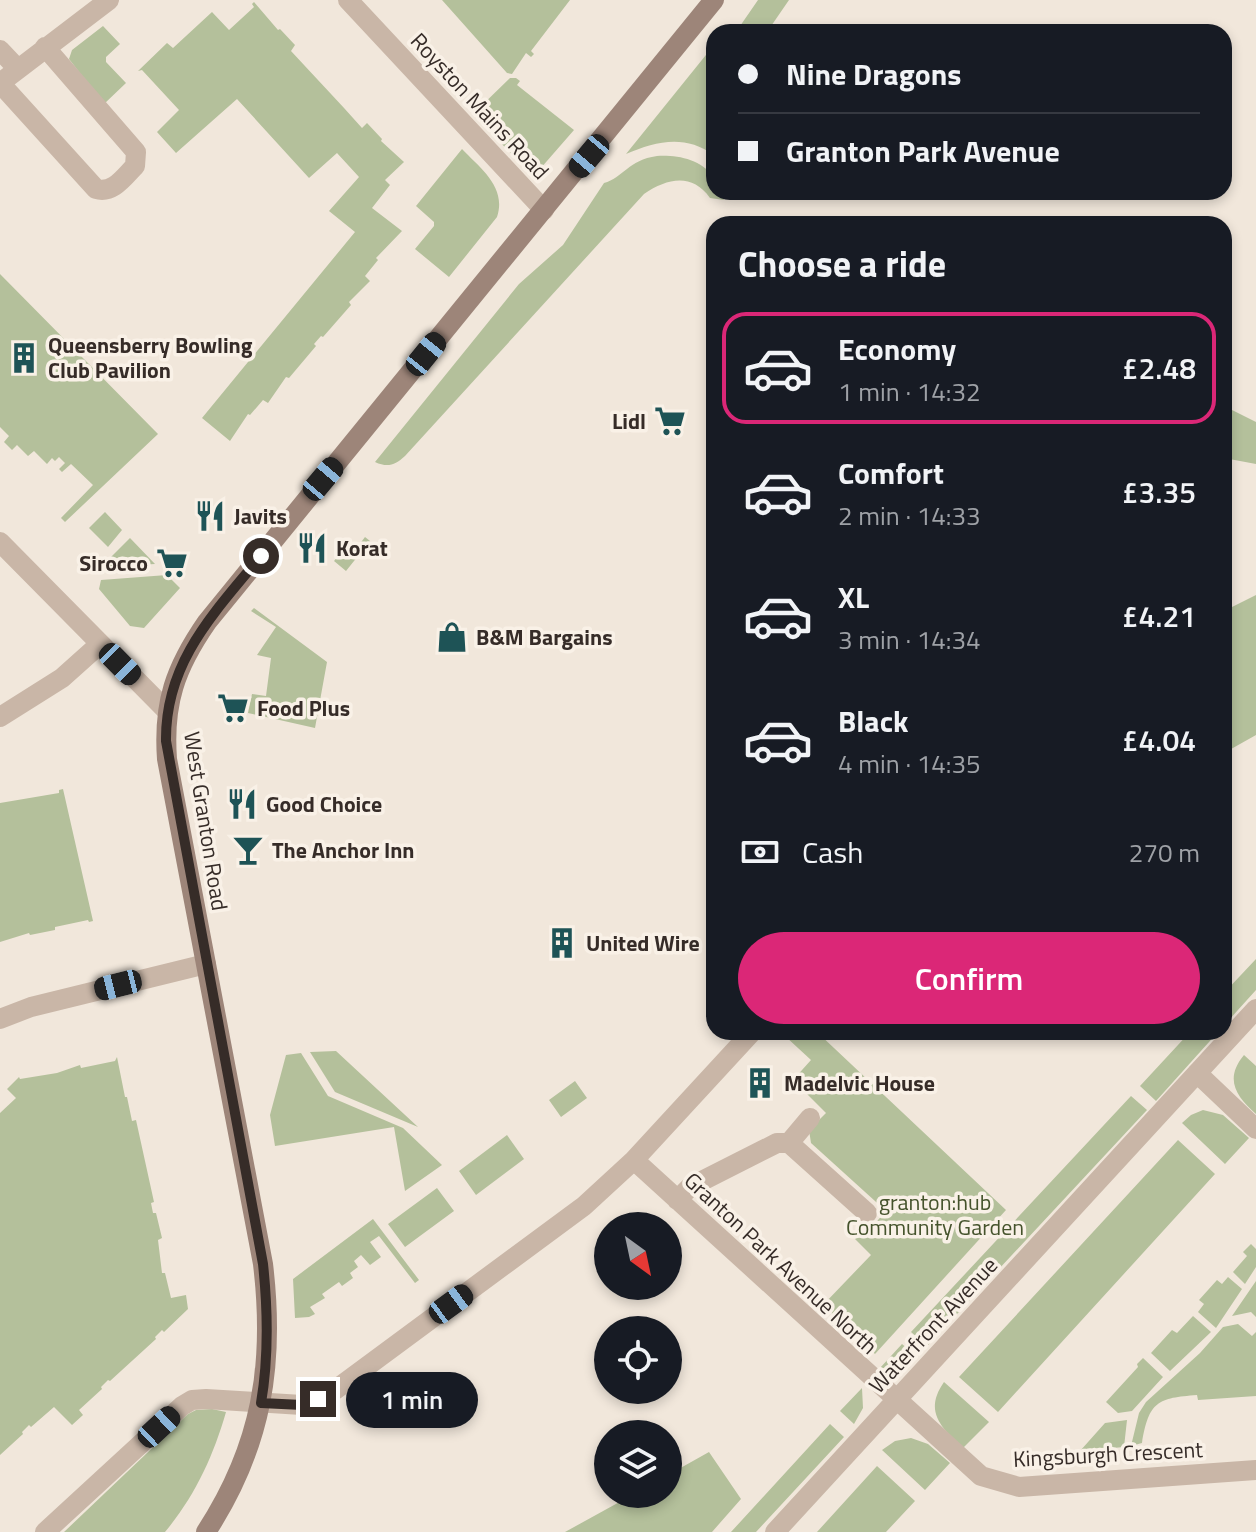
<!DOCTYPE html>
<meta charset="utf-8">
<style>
:root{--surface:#171b24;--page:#20242c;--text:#f1f3f6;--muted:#9ea1a6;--line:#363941;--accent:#db2777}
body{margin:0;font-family:"Titillium Web",sans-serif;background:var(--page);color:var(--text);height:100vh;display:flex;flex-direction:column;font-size:30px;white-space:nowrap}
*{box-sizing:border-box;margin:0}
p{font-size:26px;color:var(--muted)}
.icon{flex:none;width:44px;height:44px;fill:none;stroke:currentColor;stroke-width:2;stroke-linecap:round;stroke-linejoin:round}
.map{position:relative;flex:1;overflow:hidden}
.panel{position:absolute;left:706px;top:216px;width:526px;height:824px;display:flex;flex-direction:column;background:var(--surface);border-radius:24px;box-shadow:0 4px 12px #0003}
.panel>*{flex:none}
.hud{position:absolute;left:706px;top:24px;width:526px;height:176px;border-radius:24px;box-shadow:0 4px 12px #0003;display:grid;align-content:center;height:176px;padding:0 32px;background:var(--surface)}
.needle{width:52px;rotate:147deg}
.buttons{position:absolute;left:594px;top:1212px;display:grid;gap:16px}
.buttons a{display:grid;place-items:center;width:88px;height:88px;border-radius:50%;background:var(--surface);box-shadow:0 4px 12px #0003;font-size:40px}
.end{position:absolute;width:36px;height:36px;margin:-18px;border:10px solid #362c28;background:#fff;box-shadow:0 0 0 4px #fff}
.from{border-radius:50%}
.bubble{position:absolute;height:56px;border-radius:28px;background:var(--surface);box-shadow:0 4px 12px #0003;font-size:26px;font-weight:600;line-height:56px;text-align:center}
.car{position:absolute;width:24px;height:48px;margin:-24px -12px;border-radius:10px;box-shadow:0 0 6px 2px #0007;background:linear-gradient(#222 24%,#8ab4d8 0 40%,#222 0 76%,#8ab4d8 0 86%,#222 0)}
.hud b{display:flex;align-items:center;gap:28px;height:76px;font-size:30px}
.hud b+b{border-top:2px solid var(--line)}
.hud i{width:20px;height:20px;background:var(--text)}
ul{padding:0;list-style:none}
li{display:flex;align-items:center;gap:24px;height:112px;margin:0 16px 12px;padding:0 16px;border:4px solid transparent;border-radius:24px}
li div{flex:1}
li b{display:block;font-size:30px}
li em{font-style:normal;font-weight:600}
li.active{border-color:var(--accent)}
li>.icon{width:72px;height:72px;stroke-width:1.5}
h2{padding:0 32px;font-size:36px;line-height:96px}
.pay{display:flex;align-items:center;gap:20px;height:88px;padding:0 32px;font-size:30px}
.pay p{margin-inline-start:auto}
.action{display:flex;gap:16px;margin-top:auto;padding:16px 32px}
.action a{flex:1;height:92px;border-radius:48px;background:var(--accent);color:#fff;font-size:32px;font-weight:600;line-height:92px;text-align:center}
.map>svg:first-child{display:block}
</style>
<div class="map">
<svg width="1256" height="1532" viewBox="0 0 1256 1532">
<rect width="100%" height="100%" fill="#f1e7db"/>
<!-- green -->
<path fill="#b4c09b" d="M442 0H570L531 51 534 54 531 57 526 53 512 74 507 73Z
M758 0H789L767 32H743L738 29Z
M254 2 278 30 280 29 295 45 291 51C314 76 338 101 362 128L367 123 382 139 381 141 404 162 385 180 390 185 372 208 402 231 376 258 378 260 365 276 370 281 349 302 351 305 323 337 321 336 314 344 316 346 289 378 286 377 268 403 263 400 250 415 248 414 230 441 202 418 355 232 329 211 359 177 337 153 309 178 237 99 176 153 157 132 179 110 142 70 138 71 167 43 173 48 212 12 229 30 254 7 252 4Z
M103 26 120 44 106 57V62L126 83 104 104 69 59 72 50Z
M714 45V155C685 134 656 141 626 154Z
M510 78H516L520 81 517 85 574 130 540 169H526L473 114Z
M462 149C480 168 507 187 497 217L449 277 415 249 434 226V222L416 206Z
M657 156C678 155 700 159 714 177V192H721L724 200 710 198C692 173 668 178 644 194L405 456C395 465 388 468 375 462L519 284 563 245 604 183C623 178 628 160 657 156Z
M0 274 158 434 65 522 61 518 93 485 71 464 62 472 59 469 65 463 59 457 55 461 52 458 47 464 34 451 28 456 17 445 12 450 4 442 9 436 0 427Z
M1224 406 1256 422V464L1224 458Z
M105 512 122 530 108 547 89 528Z
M365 537 370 541 346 571 334 561 346 547 353 553Z
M130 538 155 564 101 567Z
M167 575 180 588 144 628 130 626 99 589 101 580Z
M1256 595V735L1224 753V611Z
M254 608 327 662 315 728 248 713 252 694 266 696 271 658 257 655 276 627 251 611Z
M63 789 93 921 89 922 88 920 55 927V930L30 935 29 933 0 942V803L59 793V790Z
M1256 959V990L1228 1021 1224 1017V993Z
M788 1032H817L1006 1210 875 1354 823 1305 871 1255 855 1239 867 1226 870 1229 886 1211 811 1143 809 1130 826 1113 793 1080 811 1060 785 1036Z
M1190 1032H1218L1156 1101 1140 1086Z
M336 1051 418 1127 335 1092 310 1052Z
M301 1053 328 1096 403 1128 442 1165 405 1191 394 1127 275 1146 270 1115 286 1055Z
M1244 1055 1256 1066V1114C1236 1096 1224 1079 1244 1055Z
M117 1057 125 1097H127L132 1121 136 1120 154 1202 151 1203 153 1213H156L162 1238 158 1240 162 1273H165L171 1298 186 1295 188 1309 164 1332 162 1330 155 1337 156 1339 110 1381 108 1380 101 1387 102 1389 79 1410 83 1415 72 1425 54 1407 31 1427 29 1425 22 1432 23 1434 0 1455V1113L16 1098 7 1089 19 1077 20 1079 57 1073 80 1065 81 1068 115 1061Z
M575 1081 587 1098 561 1117 549 1100Z
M1131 1096 1147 1110 930 1343 927 1346 911 1332Z
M1203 1110 1223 1115 1249 1138 1225 1164 1182 1123 1191 1115Z
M507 1135 524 1159 476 1195 459 1171Z
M1178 1140 1215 1174 998 1412 959 1377Z
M437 1188 454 1211 405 1247 388 1224Z
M373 1219 419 1280 415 1283 379 1236 370 1242 381 1257 370 1265 361 1255 354 1261 358 1267 350 1273 353 1278 342 1286 339 1282 322 1294 325 1298 310 1307 315 1314 309 1317 295 1318 293 1279Z
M1251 1244 1256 1249V1267L1245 1284 1233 1272 1247 1256 1243 1252Z
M1228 1277 1242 1289 1216 1328 1198 1312 1204 1304 1199 1300 1217 1280 1222 1284Z
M1256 1281V1317L1251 1312 1232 1316Z
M1193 1316 1211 1332 1170 1371 1151 1353 1172 1330 1177 1333Z
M1238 1324 1252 1336 1256 1332V1396L1198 1400 1197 1395C1158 1398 1149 1401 1142 1443L1131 1446 1139 1413 1146 1402 1200 1353 1223 1327Z
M902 1344 917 1357 901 1368H880Z
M1143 1358 1163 1377 1132 1411 1118 1413 1106 1402 1138 1367 1137 1364Z
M944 1382 989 1422 963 1448C942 1428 923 1412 944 1382Z
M862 1388 863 1408 854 1424 840 1411Z
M212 1409 226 1412C213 1457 195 1496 165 1532H64L188 1414 196 1410Z
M1127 1420 1124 1447 1080 1451 1105 1423Z
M830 1424 844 1437 756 1532H731Z
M911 1438 928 1444 950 1463 925 1490 882 1450 895 1441Z
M709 1452 741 1499 712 1532H565L634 1494H668V1475Z
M877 1466 915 1501 886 1532H817Z"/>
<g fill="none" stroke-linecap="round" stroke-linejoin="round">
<!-- street -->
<path stroke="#c9b6a7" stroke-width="20" d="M348 0 544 210
M0 50 17 68
M0 83 96 189C113 194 124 177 135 166L136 152 45 47
M0 83 109 0
M0 542 167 711
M0 717 62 678 100 644
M0 1019 31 1007 206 964
M1197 1073 1256 1129
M789 1143 867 1213
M634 1160 981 1476 1019 1487 1256 1470
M677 1200 690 1187 777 1143H789L810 1118
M45 1532 182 1406 192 1400 206 1399 302 1405 335 1390 584 1206 634 1160 752 1032
M775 1532 1256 1009"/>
<!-- secondary -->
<path stroke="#9d8579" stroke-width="20" d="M206 1532C262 1446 275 1364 263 1264L167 759C163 703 175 668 207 622L714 0"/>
</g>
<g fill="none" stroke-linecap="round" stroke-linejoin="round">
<!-- route -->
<path stroke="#362c28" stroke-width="10" d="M261 556C214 613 165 662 166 741L263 1264C268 1311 269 1356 261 1403L302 1405 318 1399"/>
</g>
<!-- icons -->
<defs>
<symbol id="building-bare" viewBox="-9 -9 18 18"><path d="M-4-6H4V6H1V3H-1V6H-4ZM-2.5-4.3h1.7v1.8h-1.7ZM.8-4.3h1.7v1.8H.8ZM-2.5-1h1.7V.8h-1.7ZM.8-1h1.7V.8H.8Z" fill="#1e5356" stroke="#f9f1e7" stroke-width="2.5" paint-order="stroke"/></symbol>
<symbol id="supermarket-bare" viewBox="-9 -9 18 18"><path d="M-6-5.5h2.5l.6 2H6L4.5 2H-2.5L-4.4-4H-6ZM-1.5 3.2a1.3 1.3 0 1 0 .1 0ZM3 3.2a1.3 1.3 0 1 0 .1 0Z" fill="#1e5356" stroke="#f9f1e7" stroke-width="2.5" paint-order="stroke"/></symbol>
<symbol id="restaurant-bare" viewBox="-9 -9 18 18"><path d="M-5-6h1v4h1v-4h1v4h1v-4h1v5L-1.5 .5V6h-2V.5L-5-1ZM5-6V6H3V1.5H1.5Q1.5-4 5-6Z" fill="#1e5356" stroke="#f9f1e7" stroke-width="2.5" paint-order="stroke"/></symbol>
<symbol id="shop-bare" viewBox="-9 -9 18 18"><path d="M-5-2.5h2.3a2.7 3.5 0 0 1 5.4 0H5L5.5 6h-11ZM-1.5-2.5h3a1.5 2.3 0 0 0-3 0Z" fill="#1e5356" stroke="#f9f1e7" stroke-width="2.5" paint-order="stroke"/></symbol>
<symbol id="bar-bare" viewBox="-9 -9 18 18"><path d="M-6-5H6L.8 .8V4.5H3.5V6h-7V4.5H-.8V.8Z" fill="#1e5356" stroke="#f9f1e7" stroke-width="2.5" paint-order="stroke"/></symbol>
</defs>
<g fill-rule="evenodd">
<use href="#building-bare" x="2" y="336" width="44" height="44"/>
<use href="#supermarket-bare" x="648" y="399" width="44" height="44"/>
<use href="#restaurant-bare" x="188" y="494" width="44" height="44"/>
<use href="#restaurant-bare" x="290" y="526" width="44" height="44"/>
<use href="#supermarket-bare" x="150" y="541" width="44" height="44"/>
<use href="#shop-bare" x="430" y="615" width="44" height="44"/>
<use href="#supermarket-bare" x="211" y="686" width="44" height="44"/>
<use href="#restaurant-bare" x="220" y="782" width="44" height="44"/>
<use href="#bar-bare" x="226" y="828" width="44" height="44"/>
<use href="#building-bare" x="540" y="921" width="44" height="44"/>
<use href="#building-bare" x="738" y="1061" width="44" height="44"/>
</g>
<g text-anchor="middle" stroke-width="7" stroke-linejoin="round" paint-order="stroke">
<!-- street labels -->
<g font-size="22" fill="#362c28" stroke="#f9f1e7">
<text transform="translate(480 106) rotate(47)" y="8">Royston Mains Road</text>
<text transform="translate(206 821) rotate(81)" y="8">West Granton Road</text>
<text transform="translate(781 1263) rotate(43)" y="8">Granton Park Avenue North</text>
<text transform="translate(933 1325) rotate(-47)" y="8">Waterfront Avenue</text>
<text transform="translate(1108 1454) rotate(-3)" y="8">Kingsburgh Crescent</text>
</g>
<!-- poi labels -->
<g font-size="22" font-weight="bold" fill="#362c28" stroke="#f9f1e7" text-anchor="start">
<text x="48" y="353">Queensberry Bowling<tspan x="48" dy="25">Club Pavilion</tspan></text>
<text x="646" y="429" text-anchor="end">Lidl</text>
<text x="234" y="524">Javits</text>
<text x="336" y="556">Korat</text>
<text x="148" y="571" text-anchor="end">Sirocco</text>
<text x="476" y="645">B&amp;M Bargains</text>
<text x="257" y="716">Food Plus</text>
<text x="266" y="812">Good Choice</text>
<text x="272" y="858">The Anchor Inn</text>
<text x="586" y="951">United Wire</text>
<text x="784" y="1091">Madelvic House</text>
</g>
<!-- park labels -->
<g font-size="22" fill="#45532c" stroke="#f9f1e7">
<text x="935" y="1210">granton:hub<tspan x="935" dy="25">Community Garden</tspan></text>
</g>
</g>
</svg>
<div class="buttons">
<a><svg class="needle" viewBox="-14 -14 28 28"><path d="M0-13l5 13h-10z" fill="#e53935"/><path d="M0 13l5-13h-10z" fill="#9ea1a6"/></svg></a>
<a><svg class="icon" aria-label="locate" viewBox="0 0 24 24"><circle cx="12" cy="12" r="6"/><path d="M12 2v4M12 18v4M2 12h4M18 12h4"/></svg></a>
<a><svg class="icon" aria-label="layers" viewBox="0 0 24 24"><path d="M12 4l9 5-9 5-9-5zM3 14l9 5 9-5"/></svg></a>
</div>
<i class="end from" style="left:261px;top:556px"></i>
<i class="end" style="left:318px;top:1399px"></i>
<div class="bubble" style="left:346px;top:1372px;width:132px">1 min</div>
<i class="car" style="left:589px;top:156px;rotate:220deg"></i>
<i class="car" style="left:426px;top:354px;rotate:39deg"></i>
<i class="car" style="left:323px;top:479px;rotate:40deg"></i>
<i class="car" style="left:120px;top:664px;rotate:135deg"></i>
<i class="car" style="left:118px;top:985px;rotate:256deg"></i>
<i class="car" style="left:451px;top:1304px;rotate:54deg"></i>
<i class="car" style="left:159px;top:1427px;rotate:47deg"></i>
<div class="hud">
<b><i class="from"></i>Nine Dragons</b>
<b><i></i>Granton Park Avenue</b>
</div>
<section class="panel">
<h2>Choose a ride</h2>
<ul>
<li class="active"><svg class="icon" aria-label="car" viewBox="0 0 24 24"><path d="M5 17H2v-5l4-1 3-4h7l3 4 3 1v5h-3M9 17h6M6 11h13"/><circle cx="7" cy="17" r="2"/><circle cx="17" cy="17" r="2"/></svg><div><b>Economy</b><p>1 min · 14:32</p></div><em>£2.48</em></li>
<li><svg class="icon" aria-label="car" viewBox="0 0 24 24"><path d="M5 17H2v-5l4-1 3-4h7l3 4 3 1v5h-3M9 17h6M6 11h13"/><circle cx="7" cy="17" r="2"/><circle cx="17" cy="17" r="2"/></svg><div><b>Comfort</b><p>2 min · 14:33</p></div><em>£3.35</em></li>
<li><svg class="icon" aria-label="car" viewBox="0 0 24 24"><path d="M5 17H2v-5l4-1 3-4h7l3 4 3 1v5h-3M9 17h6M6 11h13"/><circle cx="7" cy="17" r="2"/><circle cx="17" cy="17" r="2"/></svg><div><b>XL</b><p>3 min · 14:34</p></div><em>£4.21</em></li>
<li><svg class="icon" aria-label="car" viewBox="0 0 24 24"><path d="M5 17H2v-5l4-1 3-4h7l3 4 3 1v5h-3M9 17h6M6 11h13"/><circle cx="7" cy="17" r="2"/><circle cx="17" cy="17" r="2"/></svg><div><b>Black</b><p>4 min · 14:35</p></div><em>£4.04</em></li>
</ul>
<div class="pay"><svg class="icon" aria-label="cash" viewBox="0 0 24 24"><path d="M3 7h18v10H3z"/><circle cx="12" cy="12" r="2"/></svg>Cash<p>270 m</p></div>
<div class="action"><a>Confirm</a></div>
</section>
</div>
